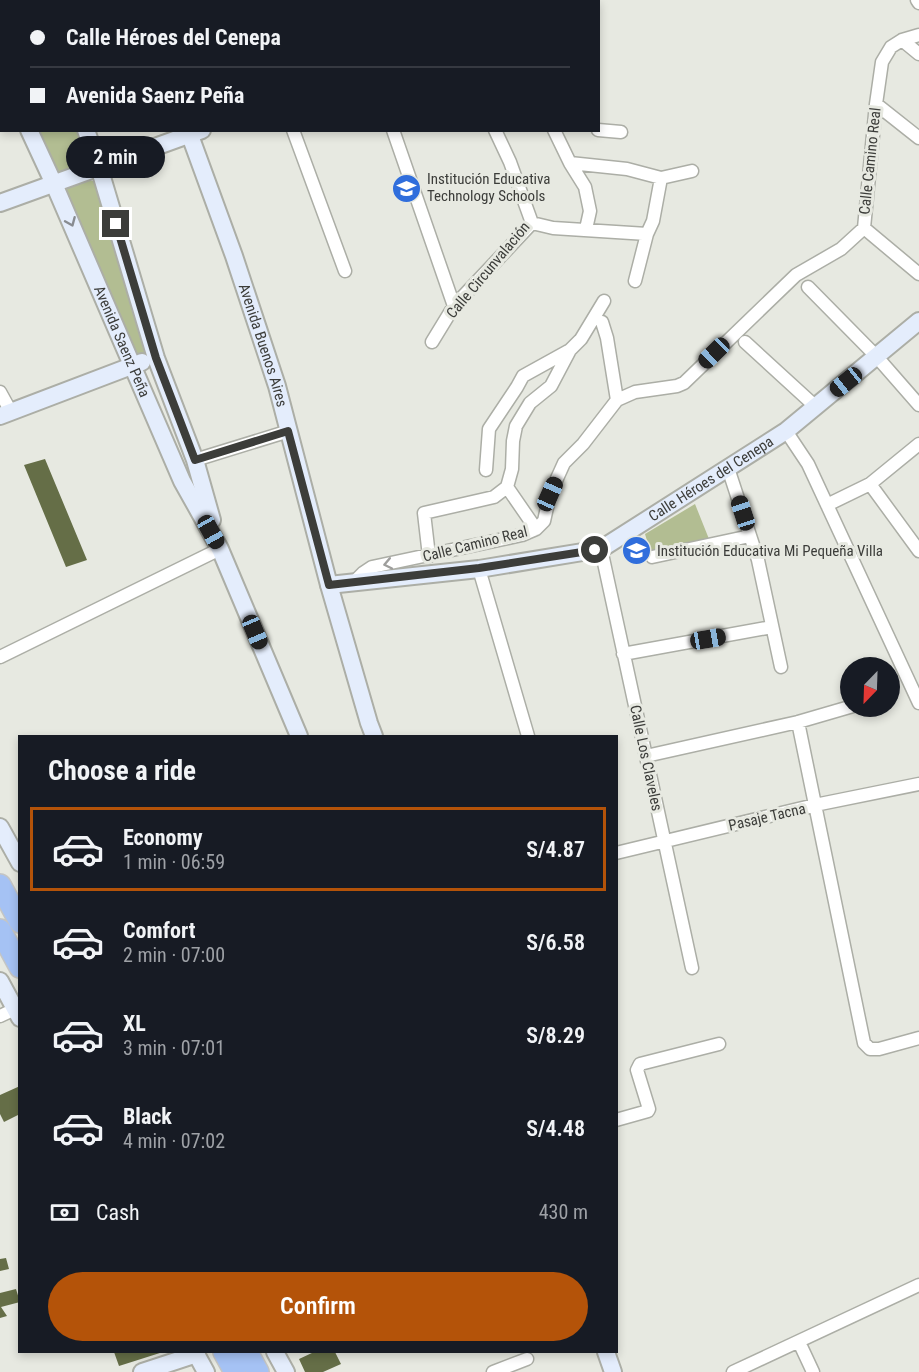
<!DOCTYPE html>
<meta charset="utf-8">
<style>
:root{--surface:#171b24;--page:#20242c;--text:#f1f3f6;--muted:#9ea1a6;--line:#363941;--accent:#b45309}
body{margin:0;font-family:"Roboto Condensed",sans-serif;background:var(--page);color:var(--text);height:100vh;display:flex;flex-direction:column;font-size:22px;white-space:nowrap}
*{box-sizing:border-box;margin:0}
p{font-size:20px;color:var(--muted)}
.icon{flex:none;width:33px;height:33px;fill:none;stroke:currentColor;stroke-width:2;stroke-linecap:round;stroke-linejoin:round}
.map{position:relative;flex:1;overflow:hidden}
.side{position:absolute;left:18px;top:735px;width:600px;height:618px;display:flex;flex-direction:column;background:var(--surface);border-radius:0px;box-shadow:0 3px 9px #0003}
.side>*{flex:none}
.guide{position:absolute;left:0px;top:0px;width:600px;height:132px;box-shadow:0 3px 9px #0003;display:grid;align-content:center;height:132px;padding:0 30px;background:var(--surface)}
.needle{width:39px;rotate:203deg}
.fabs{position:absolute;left:840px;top:657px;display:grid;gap:12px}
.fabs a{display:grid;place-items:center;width:60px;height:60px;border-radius:50%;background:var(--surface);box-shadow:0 3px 9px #0003;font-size:30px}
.end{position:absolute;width:27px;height:27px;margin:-14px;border:8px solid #3c3d3a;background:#fff;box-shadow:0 0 0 3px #fff}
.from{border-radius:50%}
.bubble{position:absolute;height:42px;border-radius:21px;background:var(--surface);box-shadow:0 3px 9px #0003;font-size:20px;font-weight:600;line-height:42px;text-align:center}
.car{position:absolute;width:18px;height:36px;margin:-18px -9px;border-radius:8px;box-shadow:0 0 4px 2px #0007;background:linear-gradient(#222 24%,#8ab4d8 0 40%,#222 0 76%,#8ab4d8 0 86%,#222 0)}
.guide b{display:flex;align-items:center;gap:21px;height:57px;font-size:22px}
.guide b+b{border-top:2px solid var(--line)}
.guide i{width:15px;height:15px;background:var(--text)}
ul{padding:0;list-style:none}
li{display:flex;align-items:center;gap:18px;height:84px;margin:0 12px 9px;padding:0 18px;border:3px solid transparent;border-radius:0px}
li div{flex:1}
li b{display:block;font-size:22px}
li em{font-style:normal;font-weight:600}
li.active{border-color:var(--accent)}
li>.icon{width:54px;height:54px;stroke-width:1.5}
h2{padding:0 30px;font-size:27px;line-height:72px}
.pay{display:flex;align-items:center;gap:15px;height:66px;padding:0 30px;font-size:22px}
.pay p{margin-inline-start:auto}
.cta{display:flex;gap:12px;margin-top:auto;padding:12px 30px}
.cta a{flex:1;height:69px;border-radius:36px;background:var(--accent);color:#fff;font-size:24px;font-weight:600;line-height:69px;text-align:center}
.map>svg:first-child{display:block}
</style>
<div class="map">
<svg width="919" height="1372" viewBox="0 0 919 1372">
<rect width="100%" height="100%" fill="#e7e9e1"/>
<!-- green -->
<path fill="#b2bd92" d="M39 131H83L95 163 58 176Z
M89 180 93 181 96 184 145 350 143 355 138 357 134 355 66 192C69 182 80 182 89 180Z
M695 504 711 544 652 557 645 534Z"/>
<!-- building -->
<path fill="#656e47" d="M45 459 87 560 66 567 24 465Z
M20 1086V1114L4 1122 0 1114V1095Z
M6 1258 9 1269 0 1271V1259Z
M16 1289 20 1302 1 1307 7 1316 0 1318V1293Z
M114 1352H163L119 1366Z
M314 1352H335L341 1364 323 1372H305L299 1359Z"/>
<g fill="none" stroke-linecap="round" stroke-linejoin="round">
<defs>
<path id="street" d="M248 0 249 2
M917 0 919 3
M463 2 464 0
M902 40 919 54
M876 104 919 138
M293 130 345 271
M393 130 454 306
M554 130 570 163 585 187 590 211 586 229
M598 130 621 132
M570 163 627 169 661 178 692 171
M532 223 553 228 647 234
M864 228 919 274
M635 281 647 234 653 221 661 178
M808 287 877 357 919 405
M602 322 607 338 617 400
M432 342 454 306 532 223 510 162 495 130
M745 342 816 407
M0 392 11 412
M786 431 808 464 919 703
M195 460 289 431
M728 468 758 560 781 667
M486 470 489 429 517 387 523 376 570 350 581 339 604 301
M870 484 919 551
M507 487 536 529
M827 505 870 484 919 444
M601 549 692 968
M429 556 424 513 494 497 507 487 512 469 513 441 516 426 530 403 551 386 570 350
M652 557 750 536
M479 569 528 736
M353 583 363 573 372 567 522 535 536 529 544 521 550 494 564 463 583 444 617 400 635 392 677 386 684 383 796 275 841 249 864 228 876 104 882 62 891 47 902 40 919 35
M623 654 772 627
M0 657 220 549
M798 722 864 1043 870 1049H879L919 1038
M646 756 798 722 853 706
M616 853 815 805 919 784
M0 1016 15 1009
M616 1120 648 1111 649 1109 637 1070 640 1064 719 1044
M799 1342 813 1372
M493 1372 527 1359
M733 1372 919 1285"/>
<g id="secondary">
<path d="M142 0V2"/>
<path d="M346 0 347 2"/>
<path d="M48 2 51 0"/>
<path d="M0 21 2 20"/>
<path d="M0 69 2 72"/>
<path id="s1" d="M29 130 54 184 182 481 220 549 299 736"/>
<path d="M86 130 99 167 156 358 195 460 212 520"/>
<path id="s2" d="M188 130 234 256 277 386 329 585 369 723 374 736"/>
<path d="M0 203 202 130"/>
<path d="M0 416 142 362"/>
<path id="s3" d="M329 585 479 569 601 549 786 431 919 321"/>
<path d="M0 827 20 863"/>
<path d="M0 981 20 1018"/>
<path d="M195 1352 206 1372"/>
<path d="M275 1352 286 1372"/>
<path d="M606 1352 613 1372"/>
<path d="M142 1372 197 1354"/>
</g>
<path id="highway" d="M0 885 20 922
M0 930 20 967
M224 1352 235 1372
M247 1352 258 1372"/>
</defs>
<!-- street casing -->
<use href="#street" stroke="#acaea6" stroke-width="15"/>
<!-- secondary casing -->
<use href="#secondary" stroke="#acaea6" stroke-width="20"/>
<!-- highway casing -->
<use href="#highway" stroke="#c4c5c4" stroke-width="24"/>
<!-- street -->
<use href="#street" stroke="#fff" stroke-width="12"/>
<!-- secondary -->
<use href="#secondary" stroke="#e4edfc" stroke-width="16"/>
<!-- highway -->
<use href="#highway" stroke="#a5c2f4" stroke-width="21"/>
</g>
<!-- one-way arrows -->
<defs><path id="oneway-chevron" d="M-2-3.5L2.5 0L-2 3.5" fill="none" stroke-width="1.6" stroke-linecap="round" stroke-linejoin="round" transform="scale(1.5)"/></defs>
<use stroke="#888c91" href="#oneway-chevron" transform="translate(71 222) rotate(67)"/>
<use stroke="#9e9e9c" href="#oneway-chevron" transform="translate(388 564) rotate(168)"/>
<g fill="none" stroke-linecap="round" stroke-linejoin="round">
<!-- route -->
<path stroke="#3c3d3a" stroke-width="8" d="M116 224 156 358 195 460 288 431 329 585 479 568 595 550"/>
</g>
<!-- icons -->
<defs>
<symbol id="school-disc" viewBox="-11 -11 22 22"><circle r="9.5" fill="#306edc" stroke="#e7e9e1"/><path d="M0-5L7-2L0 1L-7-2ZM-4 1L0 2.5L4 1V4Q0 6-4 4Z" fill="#fff"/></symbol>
</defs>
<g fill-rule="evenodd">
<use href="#school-disc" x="390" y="172" width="33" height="33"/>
<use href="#school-disc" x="620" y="534" width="33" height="33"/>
</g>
<g text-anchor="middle" stroke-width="6" stroke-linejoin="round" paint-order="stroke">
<!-- street labels -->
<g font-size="15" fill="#3c3d3a" stroke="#e7e9e1">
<text transform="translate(870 161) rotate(-84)" y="5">Calle Camino Real</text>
<text transform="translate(488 270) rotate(-50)" y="5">Calle Circunvalación</text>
<text dy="5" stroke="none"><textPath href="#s1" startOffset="231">Avenida Saenz Peña</textPath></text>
<text dy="5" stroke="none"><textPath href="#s2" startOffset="228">Avenida Buenos Aires</textPath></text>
<text dy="5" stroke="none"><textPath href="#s3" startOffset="405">Calle Héroes del Cenepa</textPath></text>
<text transform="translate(475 544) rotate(-14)" y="5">Calle Camino Real</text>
<text transform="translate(646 758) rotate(78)" y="5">Calle Los Claveles</text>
<text transform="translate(767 817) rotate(-13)" y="5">Pasaje Tacna</text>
</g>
<!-- poi labels -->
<g font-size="15" fill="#3c3d3a" stroke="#e7e9e1" text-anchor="start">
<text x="427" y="184">Institución Educativa<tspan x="427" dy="17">Technology Schools</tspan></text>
<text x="657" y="556">Institución Educativa Mi Pequeña Villa</text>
</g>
</g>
</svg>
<div class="fabs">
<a><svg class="needle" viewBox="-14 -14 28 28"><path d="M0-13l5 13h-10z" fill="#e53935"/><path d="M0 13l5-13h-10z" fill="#9ea1a6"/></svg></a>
</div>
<i class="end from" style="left:595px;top:550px"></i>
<i class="end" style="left:116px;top:224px"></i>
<div class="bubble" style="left:66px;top:136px;width:99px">2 min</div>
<i class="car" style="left:714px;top:353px;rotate:226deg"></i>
<i class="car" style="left:846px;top:382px;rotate:231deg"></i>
<i class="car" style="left:550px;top:494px;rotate:24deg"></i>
<i class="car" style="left:743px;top:513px;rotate:342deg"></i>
<i class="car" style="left:211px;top:532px;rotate:151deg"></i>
<i class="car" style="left:255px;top:632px;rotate:157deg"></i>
<i class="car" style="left:708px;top:639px;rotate:80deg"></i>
<div class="guide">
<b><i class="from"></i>Calle Héroes del Cenepa</b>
<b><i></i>Avenida Saenz Peña</b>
</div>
<section class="side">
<h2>Choose a ride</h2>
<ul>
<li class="active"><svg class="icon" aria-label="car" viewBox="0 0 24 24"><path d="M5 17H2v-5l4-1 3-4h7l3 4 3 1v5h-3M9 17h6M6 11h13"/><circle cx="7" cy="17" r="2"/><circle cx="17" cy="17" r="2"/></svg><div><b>Economy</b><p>1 min · 06:59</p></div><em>S/4.87</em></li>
<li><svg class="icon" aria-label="car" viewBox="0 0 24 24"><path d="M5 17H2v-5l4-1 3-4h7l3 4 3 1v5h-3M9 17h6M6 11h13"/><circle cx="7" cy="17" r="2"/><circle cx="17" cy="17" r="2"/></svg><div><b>Comfort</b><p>2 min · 07:00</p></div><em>S/6.58</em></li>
<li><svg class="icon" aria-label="car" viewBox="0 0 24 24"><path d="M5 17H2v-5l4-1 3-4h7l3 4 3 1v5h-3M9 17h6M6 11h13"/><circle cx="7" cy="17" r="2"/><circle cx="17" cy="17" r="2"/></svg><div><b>XL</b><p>3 min · 07:01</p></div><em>S/8.29</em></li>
<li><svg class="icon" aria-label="car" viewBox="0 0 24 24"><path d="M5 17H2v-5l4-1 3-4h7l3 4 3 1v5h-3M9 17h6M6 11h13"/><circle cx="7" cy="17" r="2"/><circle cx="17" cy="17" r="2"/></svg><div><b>Black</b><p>4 min · 07:02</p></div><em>S/4.48</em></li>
</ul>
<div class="pay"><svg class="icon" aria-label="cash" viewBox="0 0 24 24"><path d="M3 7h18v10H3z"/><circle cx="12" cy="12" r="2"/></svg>Cash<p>430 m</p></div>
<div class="cta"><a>Confirm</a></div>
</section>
</div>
